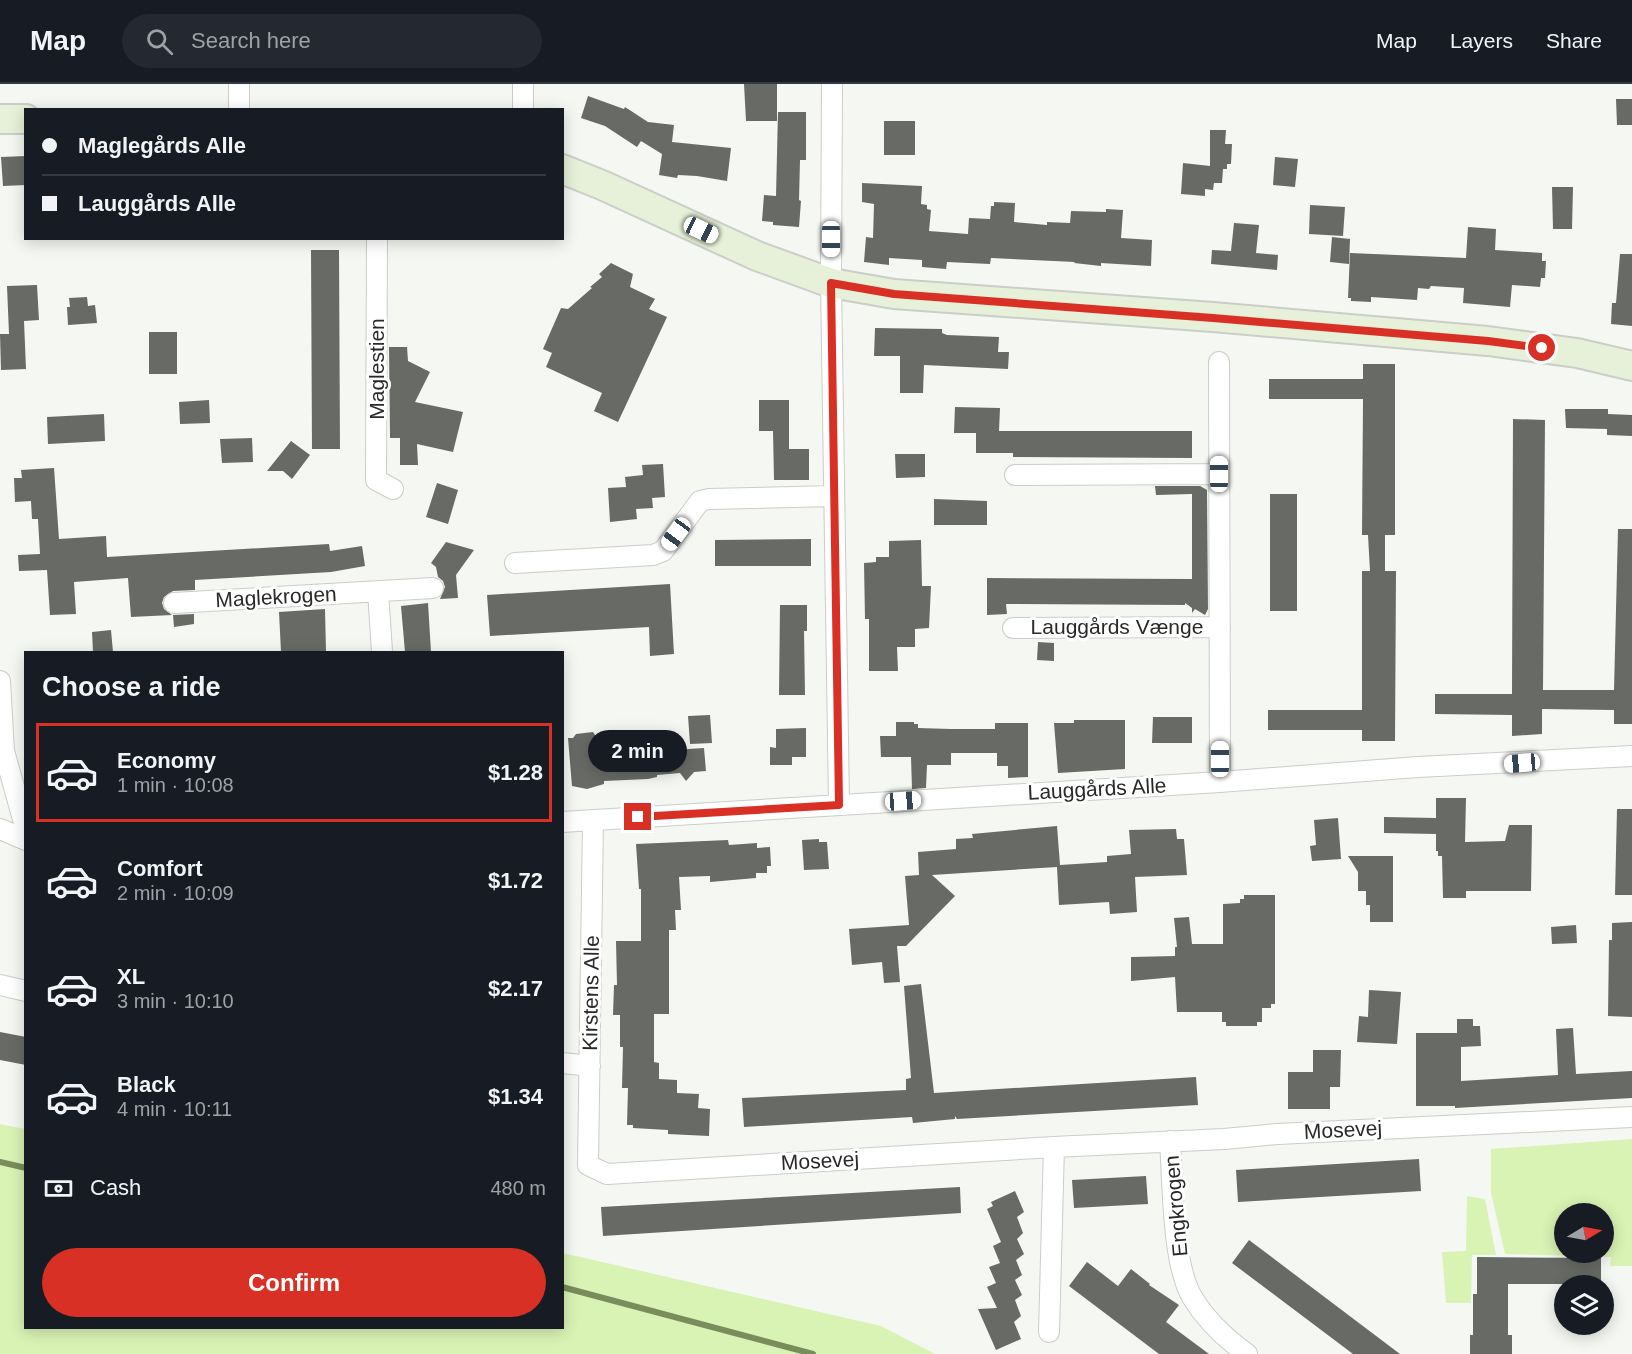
<!DOCTYPE html>
<meta charset="utf-8">
<style>
:root{--surface:#171b24;--page:#242831;--text:#f1f3f6;--muted:#9ea1a6;--line:#363941;--accent:#d93025}
body{margin:0;font-family:Helvetica,sans-serif;background:var(--page);color:var(--text);height:100vh;display:flex;flex-direction:column;font-size:22px;white-space:nowrap}
*{box-sizing:border-box;margin:0}
p{font-size:20px;color:var(--muted)}
.icon{flex:none;width:33px;height:33px;fill:none;stroke:currentColor;stroke-width:2;stroke-linecap:round;stroke-linejoin:round}
.map{position:relative;flex:1;overflow:hidden}
.side{position:absolute;left:24px;top:567px;width:540px;height:678px;display:flex;flex-direction:column;background:var(--surface);border-radius:0px;box-shadow:0 3px 15px #0003}
.side>*{flex:none}
.hud{position:absolute;left:24px;top:24px;width:540px;height:132px;border-radius:0px;box-shadow:0 3px 15px #0003;display:grid;align-content:center;height:132px;padding:0 18px;background:var(--surface)}
.needle{width:39px;rotate:80deg}
.tools{position:absolute;left:1554px;top:1119px;display:grid;gap:12px}
.tools a{display:grid;place-items:center;width:60px;height:60px;border-radius:50%;background:var(--surface);box-shadow:0 3px 15px #0003;font-size:30px}
.end{position:absolute;width:27px;height:27px;margin:-14px;border:8px solid #d93025;background:#fff;box-shadow:0 0 0 3px #fff}
.from{border-radius:50%}
.bubble{position:absolute;height:42px;border-radius:21px;background:var(--surface);box-shadow:0 3px 15px #0003;font-size:20px;font-weight:700;line-height:42px;text-align:center}
.car{position:absolute;width:18px;height:36px;margin:-18px -9px;border-radius:8px;box-shadow:0 0 4px 2px #0007;background:linear-gradient(#fff 24%,#345 0 40%,#fff 0 76%,#345 0 86%,#fff 0)}
.hud b{display:flex;align-items:center;gap:21px;height:57px;font-size:22px}
.hud b+b{border-top:2px solid var(--line)}
.hud i{width:15px;height:15px;background:var(--text)}
ul{padding:0;list-style:none}
li{display:flex;align-items:center;gap:18px;height:99px;margin:0 12px 9px;padding:0 6px;border:3px solid transparent;border-radius:0px}
li div{flex:1}
li b{display:block;font-size:22px}
li em{font-style:normal;font-weight:700}
li.selected{border-color:var(--accent)}
li>.icon{width:54px;height:54px;stroke-width:1.5}
h2{padding:0 18px;font-size:27px;line-height:72px}
.pay{display:flex;align-items:center;gap:15px;height:66px;padding:0 18px;font-size:22px}
.pay p{margin-inline-start:auto}
.primary-button{display:flex;gap:12px;margin-top:auto;padding:12px 18px}
.primary-button a{flex:1;height:69px;border-radius:36px;background:var(--accent);color:#fff;font-size:24px;font-weight:700;line-height:69px;text-align:center}
header{display:flex;align-items:center;gap:36px;box-sizing:border-box;height:84px;padding:0 30px;background:var(--surface);border-bottom:2px solid var(--line)}
header strong{font-size:28px}
nav{display:flex;gap:33px;margin-inline-start:auto;font-size:21px}
.search{width:420px;height:54px;background:var(--page);display:flex;align-items:center;gap:15px;box-sizing:border-box;padding:0 21px;border-radius:33px;color:var(--muted);font-size:22px}
.map>svg:first-child{display:block}
</style>
<header>
<strong>Map</strong>
<div class="search"><svg class="icon" aria-label="search" viewBox="0 0 24 24"><circle cx="10" cy="10" r="6"/><path d="M15 15l6 6"/></svg>Search here</div>
<nav><a>Map</a><a>Layers</a><a>Share</a></nav>
</header>
<div class="map">
<svg width="1632" height="1270" viewBox="0 0 1632 1270">
<rect width="100%" height="100%" fill="#f5f7f2"/>
<!-- green -->
<path fill="#d9f3b4" fill-rule="evenodd" d="M0 1040 25 1045 26 1244H562L563 1169 881 1242 935 1270H0Z
M1632 1055V1182H1610L1611 1173 1505 1170 1491 1109V1065ZM1564 1130H1604V1168H1564Z
M1467 1112 1485 1115 1496 1171H1472L1471 1219H1446L1442 1168 1466 1167Z"/>
<g fill="none" stroke-linecap="round" stroke-linejoin="round">
<!-- stream -->
<path stroke="#798c5c" stroke-width="6" d="M0 1078 26 1084
M562 1203 813 1270"/>
</g>
<!-- building -->
<path fill="#686a65" d="M744 0H777V37H746Z
M588 12 624 25 625 23 648 38 674 41 672 58 731 64 727 97 697 92 678 91 677 94 659 91 662 70 641 57 637 63 605 42 581 34Z
M1616 15H1632V41H1617Z
M778 28H806V76H800L799 116 801 117 799 143 773 141V138L762 137 764 111 776 112Z
M884 37H915V71H884Z
M1210 46H1226L1225 60H1232L1231 80H1227V85H1223L1222 99H1214L1213 106 1205 105V112L1181 110 1183 79 1210 82Z
M26 72V101L3 102 1 73Z
M1275 73 1298 75 1295 103 1273 101Z
M862 99 922 102 921 120 927 121V125L931 126 929 147 968 150 969 134 990 135 991 122H994V118L1015 119 1014 138 1047 141V138L1070 139 1071 127 1106 128V125L1123 126 1121 154 1152 156 1151 182 1101 179V182L1074 179 1075 178 991 174 990 180 947 178 946 185 922 183V176L889 174V181L864 178 866 153 873 154 874 120 862 118Z
M1552 103H1573L1572 145H1553Z
M1310 121 1345 123 1343 152 1309 150Z
M1234 139 1259 141 1256 169 1278 171 1277 186 1211 180 1212 166 1231 167Z
M1468 143 1496 145 1495 166 1542 169V177H1546L1545 194H1541L1540 203 1512 201 1510 223 1463 219 1464 204 1431 202 1429 205 1418 204 1417 216 1371 213V218L1351 217V214H1348L1350 169 1466 174Z
M1332 153 1350 155 1349 180 1330 178Z
M311 166H339L340 365H312Z
M1620 170H1632V242L1611 240 1612 219H1616Z
M611 179 633 190 630 203 655 215 649 225 667 233 618 338 594 327 602 309 546 283 552 269 543 265 561 224 568 225 592 204 590 203 602 193 599 190Z
M37 201 39 236 24 237 26 285 1 286 0 250H9L7 202Z
M87 213 88 222 95 221 97 239 68 241 67 223H70L69 214Z
M875 244 942 245V249L947 251 999 253 998 268H1009L1008 285 924 281 923 309H900V272H874Z
M149 248H177V290H149Z
M389 263H407L408 277 430 288 415 318 463 328 453 368 417 360 418 381H400V354H390Z
M1363 280H1395V451H1385V487H1396L1395 657H1362V646H1268V626H1362V487H1370L1368 451H1362L1363 315H1269V295H1363Z
M209 316 210 339 180 340 179 318Z
M759 316H789V365H809V396H774L773 347H759Z
M955 323 1000 324 999 347H1192V374L1013 373V369H976V349H954Z
M1565 325H1608V330L1632 331V352L1607 351V345L1566 344Z
M104 330 105 357 48 360 47 333Z
M1513 335 1545 336 1543 606H1614L1618 445H1632V640H1614V626L1542 625V650L1512 652V631L1435 630V610H1512Z
M252 354 253 378 222 379 220 355Z
M291 357 310 371 292 395 283 387H267Z
M895 370H925V393L896 394Z
M663 380 665 413 652 414 653 424 636 425 637 435 610 438 608 404 626 403 625 393 643 391 642 381Z
M54 384 59 455 106 452 107 473 329 460 330 467 362 462 365 482 331 488 195 496V506L173 507 164 513 162 519 164 525 172 531 131 533 128 494 74 498 76 530 50 531 47 486 19 487 18 471 40 470 38 435H32L31 417 15 418 14 394H22L21 386Z
M437 399 458 406 448 440 426 433Z
M1155 402H1200L1207 406 1208 525 1205 531 1195 525 1192 529V524L1185 519V521L1006 520 1007 530 987 531V494L1192 495V410L1156 411Z
M1270 410H1297V527H1270Z
M934 415 987 417V441H934Z
M811 455V482H715V456Z
M921 456 922 502H931L929 544 915 545V563H897L898 587H869V535H865L864 479 876 478V473H889V457Z
M446 458 474 466 456 491 458 514 440 515 445 503 443 497 438 493 436 483 431 479Z
M670 500 674 570 650 572 649 543 490 552 487 511Z
M428 519 431 568H405L401 522Z
M780 521H807V547H804L805 611H779Z
M325 525 326 568H281L279 528Z
M194 530V540L174 543 173 531Z
M111 546 113 568H93L92 548Z
M1038 558 1054 559V577L1037 576Z
M710 631 712 659 690 660 688 632Z
M1153 633H1192V659H1152Z
M1074 636H1125V685L1058 689 1054 639H1074Z
M896 638H914V640H918V644L951 645H995V639H1028V693L1008 694V682H997V669H951V681H927L926 704 912 705 911 673H881L880 652H896Z
M806 644V673H792V681H770V663L776 664V645Z
M593 648 595 651 619 649 620 662 641 661V668L704 664 706 687 694 688 686 697 680 689 657 691V693L648 695 604 697V700L587 705 572 702 568 654H573L576 650Z
M1436 714H1466L1465 758 1505 757 1509 741H1532L1531 807H1466V814H1443L1442 772H1438V767H1436V750L1384 749V733L1436 734Z
M1617 725H1632V811H1615Z
M1338 734 1341 775 1312 777 1310 762 1316 761 1314 736Z
M1057 742 1060 781 1107 778V772L1131 770 1129 746 1176 745 1177 755H1184L1187 791 1135 793 1137 828 1110 830 1109 818 1059 821 1057 783 932 791 955 812 906 862H897L900 898 884 899 882 878 852 881 849 845 909 841 905 792 919 791 918 768 956 765V755L973 754 972 750Z
M819 755V758H827L829 785 804 786 802 756Z
M728 756 729 761 757 759V764L770 763 771 782H767V789H756V794L710 798V792L679 793 681 826H675L676 846H669V930H654V978L659 979V995L677 996V1009L699 1010 698 1024 710 1025 709 1052 668 1050V1046L633 1044V1041H627L628 1004H622L623 963H620V931H613L614 901H617L616 857H641V805H639L636 760Z
M1348 772H1393V838H1370V821H1366V807H1358V788Z
M1244 811H1275V920H1271V924H1262V938H1257V942H1226V938H1222V928H1177L1175 893 1131 897V873L1175 872V863H1177L1174 834 1189 833 1192 860H1223V820L1240 819V815H1244Z
M1632 838V933L1608 932 1609 856H1612V839Z
M1576 841 1577 859 1552 860 1551 843Z
M921 900 934 1009 1196 993 1198 1021 957 1035 955 1032V1035L913 1039 912 1033 744 1043 742 1014 906 1006V995L911 994 904 902Z
M1369 906 1401 908 1397 960 1357 958 1359 932 1368 933Z
M1457 935H1473V942H1480L1481 962 1461 963V997L1558 991 1556 945 1573 944 1576 990 1632 987V1014L1455 1024V1022H1416V949H1457Z
M0 948 26 953V981L0 976Z
M1313 966H1341L1340 1003H1330V1025H1288V988H1313Z
M1419 1075 1421 1107 1238 1118 1236 1086Z
M1146 1092 1148 1120 1074 1124 1072 1096Z
M960 1103 961 1129 603 1152 601 1123Z
M1015 1107 1024 1128 1017 1133 1023 1149 1017 1155 1024 1170 1016 1176 1022 1191 1015 1196 1022 1211 1015 1216 1021 1232 1014 1238 1021 1255 996 1266 978 1225 997 1224 987 1203 996 1199 989 1183 1000 1179 993 1162 1001 1158 987 1125 993 1122 991 1118Z
M1249 1156 1400 1270H1353L1232 1179Z
M1477 1173 1601 1174V1200H1508V1251H1512V1270H1470V1251H1473V1210H1477Z
M1087 1178 1118 1202 1131 1185 1150 1200 1149 1201 1179 1221 1166 1238 1209 1270H1159L1069 1202Z"/>
<g fill="none" stroke-linecap="round" stroke-linejoin="round">
<defs>
<path id="street" d="M832 0 831 199 839 721
M239 26V0
M523 26V0
M377 154 376 396 393 405
M1219 278 1220 698
M1015 391 1219 390
M515 479 653 471 663 467 700 417 709 415 834 412
M378 507 382 568
M174 519 433 504
M1013 544 1220 543
M0 597 4 667 26 746
M593 736 588 1081 607 1090 1054 1063 1224 1055 1277 1050 1632 1033
M562 738 1220 698 1418 683 1632 672
M0 745 26 756
M0 901 26 907
M562 979 590 982
M1170 1057C1173 1100 1172 1178 1192 1213 1206 1236 1226 1255 1247 1270
M1049 1248 1054 1063"/>
<path id="secondary" d="M0 35H26
M562 85 602 101 757 172 831 199 894 210 1213 233 1488 257 1577 269 1632 282"/>
</defs>
<!-- street casing -->
<use href="#street" stroke="#cbcdc8" stroke-width="22"/>
<!-- secondary casing -->
<use href="#secondary" stroke="#cbcdc8" stroke-width="32"/>
<!-- street -->
<use href="#street" stroke="#fff" stroke-width="20"/>
<!-- secondary -->
<use href="#secondary" stroke="#e7f1d9" stroke-width="28"/>
</g>
<g fill="none" stroke-linecap="round" stroke-linejoin="round">
<!-- route -->
<path stroke="#d93025" stroke-width="8" d="M638 733 839 721 831 199 894 210 1213 234 1488 257 1542 264"/>
</g>
<g text-anchor="middle" stroke-width="6" stroke-linejoin="round" paint-order="stroke">
<!-- street labels -->
<g font-size="21" fill="#292a28" stroke="#fff">
<text transform="translate(377 285) rotate(-90)" y="7">Maglestien</text>
<text transform="translate(276 513) rotate(-3)" y="7">Maglekrogen</text>
<text x="1117" y="550">Lauggårds Vænge</text>
<text transform="translate(1097 705) rotate(-3)" y="7">Lauggårds Alle</text>
<text transform="translate(591 909) rotate(-89)" y="7">Kirstens Alle</text>
<text transform="translate(1343 1046) rotate(-3)" y="7">Mosevej</text>
<text transform="translate(820 1077) rotate(-3)" y="7">Mosevej</text>
<text transform="translate(1176 1122) rotate(-95)" y="7">Engkrogen</text>
</g>
</g>
</svg>
<div class="tools">
<a><svg class="needle" viewBox="-14 -14 28 28"><path d="M0-13l5 13h-10z" fill="#e53935"/><path d="M0 13l5-13h-10z" fill="#9ea1a6"/></svg></a>
<a><svg class="icon" aria-label="layers" viewBox="0 0 24 24"><path d="M12 4l9 5-9 5-9-5zM3 14l9 5 9-5"/></svg></a>
</div>
<i class="end from" style="left:1542px;top:264px"></i>
<i class="end" style="left:638px;top:733px"></i>
<div class="bubble" style="left:588px;top:646px;width:99px">2 min</div>
<i class="car" style="left:701px;top:146px;rotate:115deg"></i>
<i class="car" style="left:831px;top:155px;rotate:180deg"></i>
<i class="car" style="left:1219px;top:390px;rotate:0deg"></i>
<i class="car" style="left:676px;top:450px;rotate:216deg"></i>
<i class="car" style="left:1220px;top:675px;rotate:0deg"></i>
<i class="car" style="left:1522px;top:679px;rotate:265deg"></i>
<i class="car" style="left:903px;top:717px;rotate:86deg"></i>
<div class="hud">
<b><i class="from"></i>Maglegårds Alle</b>
<b><i></i>Lauggårds Alle</b>
</div>
<section class="side">
<h2>Choose a ride</h2>
<ul>
<li class="selected"><svg class="icon" aria-label="car" viewBox="0 0 24 24"><path d="M5 17H2v-5l4-1 3-4h7l3 4 3 1v5h-3M9 17h6M6 11h13"/><circle cx="7" cy="17" r="2"/><circle cx="17" cy="17" r="2"/></svg><div><b>Economy</b><p>1 min · 10:08</p></div><em>$1.28</em></li>
<li><svg class="icon" aria-label="car" viewBox="0 0 24 24"><path d="M5 17H2v-5l4-1 3-4h7l3 4 3 1v5h-3M9 17h6M6 11h13"/><circle cx="7" cy="17" r="2"/><circle cx="17" cy="17" r="2"/></svg><div><b>Comfort</b><p>2 min · 10:09</p></div><em>$1.72</em></li>
<li><svg class="icon" aria-label="car" viewBox="0 0 24 24"><path d="M5 17H2v-5l4-1 3-4h7l3 4 3 1v5h-3M9 17h6M6 11h13"/><circle cx="7" cy="17" r="2"/><circle cx="17" cy="17" r="2"/></svg><div><b>XL</b><p>3 min · 10:10</p></div><em>$2.17</em></li>
<li><svg class="icon" aria-label="car" viewBox="0 0 24 24"><path d="M5 17H2v-5l4-1 3-4h7l3 4 3 1v5h-3M9 17h6M6 11h13"/><circle cx="7" cy="17" r="2"/><circle cx="17" cy="17" r="2"/></svg><div><b>Black</b><p>4 min · 10:11</p></div><em>$1.34</em></li>
</ul>
<div class="pay"><svg class="icon" aria-label="cash" viewBox="0 0 24 24"><path d="M3 7h18v10H3z"/><circle cx="12" cy="12" r="2"/></svg>Cash<p>480 m</p></div>
<div class="primary-button"><a>Confirm</a></div>
</section>
</div>
